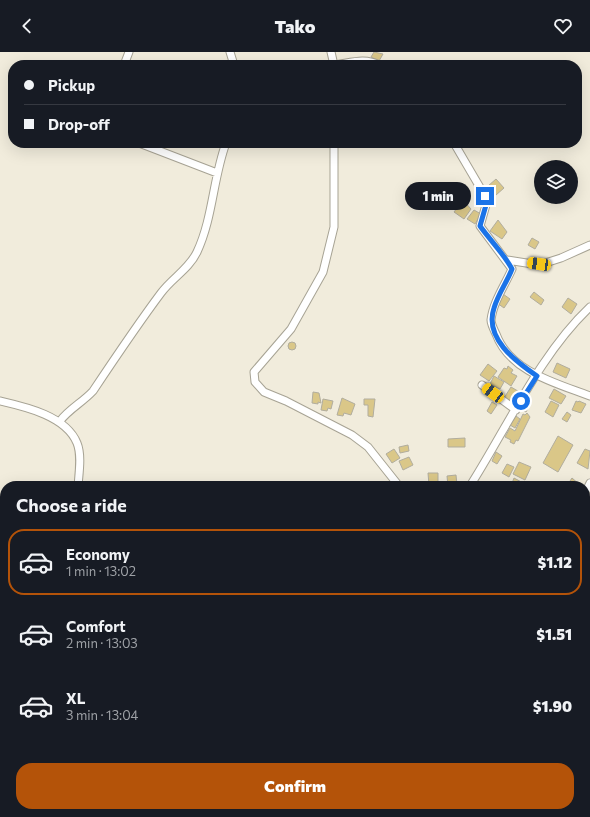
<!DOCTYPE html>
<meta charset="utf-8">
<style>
:root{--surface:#171b24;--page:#20242c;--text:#f1f3f6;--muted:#9ea1a6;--line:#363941;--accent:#b45309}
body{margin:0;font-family:Commissioner,sans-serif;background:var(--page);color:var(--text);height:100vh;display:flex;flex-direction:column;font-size:15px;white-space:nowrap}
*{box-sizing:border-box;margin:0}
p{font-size:13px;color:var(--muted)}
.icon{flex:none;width:22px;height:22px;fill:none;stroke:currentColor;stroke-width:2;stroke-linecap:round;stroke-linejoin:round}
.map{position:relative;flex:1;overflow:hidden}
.side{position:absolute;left:0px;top:429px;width:590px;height:336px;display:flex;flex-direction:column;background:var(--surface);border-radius:16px 16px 0 0;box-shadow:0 4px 16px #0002}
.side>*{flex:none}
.hud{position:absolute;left:8px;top:8px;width:574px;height:88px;border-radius:16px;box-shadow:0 4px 16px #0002;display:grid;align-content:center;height:88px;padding:0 16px;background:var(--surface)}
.buttons{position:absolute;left:534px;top:108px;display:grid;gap:8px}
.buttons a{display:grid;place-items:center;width:44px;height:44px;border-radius:50%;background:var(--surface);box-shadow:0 4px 16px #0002;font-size:20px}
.end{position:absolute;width:18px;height:18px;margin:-9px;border:5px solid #1a73e8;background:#fff;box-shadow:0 0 0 2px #fff}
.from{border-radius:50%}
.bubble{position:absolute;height:28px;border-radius:14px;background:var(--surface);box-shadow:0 4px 16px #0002;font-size:13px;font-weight:800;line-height:28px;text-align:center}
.car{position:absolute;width:12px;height:24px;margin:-12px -6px;border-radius:5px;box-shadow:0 0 3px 1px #0007;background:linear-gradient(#f5c518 24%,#345 0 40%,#f5c518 0 76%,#345 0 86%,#f5c518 0)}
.hud b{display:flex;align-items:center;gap:14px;height:38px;font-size:15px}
.hud b+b{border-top:1px solid var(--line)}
.hud i{width:10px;height:10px;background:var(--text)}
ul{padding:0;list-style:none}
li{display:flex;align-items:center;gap:12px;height:66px;margin:0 8px 6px;padding:0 8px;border:2px solid transparent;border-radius:16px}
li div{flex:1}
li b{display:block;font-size:15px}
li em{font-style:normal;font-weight:800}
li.current{border-color:var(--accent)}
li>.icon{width:36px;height:36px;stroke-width:1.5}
h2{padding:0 16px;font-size:18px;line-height:48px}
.cta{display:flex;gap:8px;margin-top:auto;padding:8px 16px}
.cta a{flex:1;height:46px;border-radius:16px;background:var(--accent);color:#fff;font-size:16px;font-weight:800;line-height:46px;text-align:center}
header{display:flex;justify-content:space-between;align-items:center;height:52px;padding:0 16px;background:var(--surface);font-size:18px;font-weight:800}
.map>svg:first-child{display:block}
</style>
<header><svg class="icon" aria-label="back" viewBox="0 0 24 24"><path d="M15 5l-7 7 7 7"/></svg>Tako<svg class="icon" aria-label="heart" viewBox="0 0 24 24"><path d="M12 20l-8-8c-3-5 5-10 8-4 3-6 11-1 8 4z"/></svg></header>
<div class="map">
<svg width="590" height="765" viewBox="0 0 590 765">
<rect width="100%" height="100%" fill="#f1ecdc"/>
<!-- building -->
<path fill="#dac788" stroke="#b1ad9e" d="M374 0 383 2 379 9 371 5Z
M496 127 504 136 496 143 488 134Z
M434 139 440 142 436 148 431 145Z
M443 141 452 146 445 157 437 152Z
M463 148 471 157 464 167 454 160Z
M474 158 481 162 475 172 467 167Z
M498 168 507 180 502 187 490 179Z
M532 186 539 190 535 197 528 193Z
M534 240 544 248 541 253 530 245Z
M503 242 510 247 504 256 497 251Z
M568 246 577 252 571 262 562 255Z
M288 294a4 4 0 1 1 8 0a4 4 0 1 1-8 0Z
M557 311 570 317 566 326 553 320Z
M488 312 497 319 489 329 480 323Z
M508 314 513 318 511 321 517 324 511 334 498 325 504 316 507 317Z
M494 324 504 330 500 337 490 332Z
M511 335 523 342 515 353 504 346Z
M554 337 566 344 561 352 549 346Z
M313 340 319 341 321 351 318 350V352L312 351Z
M342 346 355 352 351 363 344 361 343 364 337 363Z
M323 347 333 349 331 357 328 356 327 359 321 358Z
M364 347H375L373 365 368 364V353H364Z
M526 347 531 350 526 360 521 357Z
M551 349 559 353 553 365 545 360Z
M576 349 578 350 579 349 586 352 581 361 572 358Z
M492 350 497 353 491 362 487 359Z
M567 360 571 363 567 370 562 367Z
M527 361 530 365 518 389 516 388 514 392 510 390 511 388 505 385 510 376 515 379 523 362 525 363Z
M516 364 520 367 515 376 510 373Z
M558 384 573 393 558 420 543 411Z
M465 386V395H448V387Z
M408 393 409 399 400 401 399 395Z
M394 397 400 406 392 411 386 402Z
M585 397 590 399 588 417 577 411Z
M496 400 502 404 497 412 492 409Z
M409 405 413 413 403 418 399 409Z
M519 410 531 415 525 428 513 422Z
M507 412 514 415 509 425 502 421Z
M428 421H438V432L429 433Z
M456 423 457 433 448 434 447 424Z
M514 426 525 432 524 434H511Z
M572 426 580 433 579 434H571L568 432Z
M240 760H244L247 765H236L235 763Z
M295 760H299L304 765H292L291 764Z"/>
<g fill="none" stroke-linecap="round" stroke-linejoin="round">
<defs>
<path id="service" d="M0 592 5 590
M161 760 162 765
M224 760 225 765"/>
<path id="minor" d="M230 0 234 13
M331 0 334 13
M124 13 129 0
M335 13C350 11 365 5 379 13
M139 91 217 121
M334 91V175L323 220 291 277 254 320 255 330 264 340 286 349 352 383 368 395 399 434
M454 91 485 144 486 153 480 174 512 217C505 233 493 250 491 268 491 272 494 278 496 282 510 320 556 331 590 344
M507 208 539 213 561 206 590 193
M482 333 516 358
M0 349C26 355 66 364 77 391 82 403 79 421 78 434
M60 369C69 357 83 350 93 339 115 306 137 273 161 241 172 226 189 217 197 200 213 166 213 126 226 91
M470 434C507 376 540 302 590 255
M585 441 590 431
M585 497 590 501
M585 576 590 572
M585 633H590
M585 691 590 688
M585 720 590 728
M338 760 340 765
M251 765 253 760
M265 765 272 760
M473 765 478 760"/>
</defs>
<!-- service casing -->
<use href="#service" stroke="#a7a394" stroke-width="5.5"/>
<!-- minor casing -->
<use href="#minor" stroke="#a7a394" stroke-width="9"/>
<!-- service -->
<use href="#service" stroke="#fff" stroke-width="3.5"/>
<!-- minor -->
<use href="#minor" stroke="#fff" stroke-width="7"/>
</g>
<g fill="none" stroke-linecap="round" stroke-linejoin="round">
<!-- route -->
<path stroke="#1a73e8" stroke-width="5" d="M485 144 486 153 480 174C490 188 504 202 512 217 507 230 498 242 494 256 484 286 515 309 537 324L521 349"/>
</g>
</svg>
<div class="buttons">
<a><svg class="icon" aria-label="layers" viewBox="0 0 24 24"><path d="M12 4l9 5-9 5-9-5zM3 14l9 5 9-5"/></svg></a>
</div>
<i class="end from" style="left:521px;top:349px"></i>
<i class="end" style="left:485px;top:144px"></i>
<div class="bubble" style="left:405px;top:130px;width:66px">1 min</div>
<i class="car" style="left:539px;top:212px;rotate:278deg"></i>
<i class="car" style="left:493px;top:341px;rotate:306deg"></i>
<div class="hud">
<b><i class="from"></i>Pickup</b>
<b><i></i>Drop-off</b>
</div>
<section class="side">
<h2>Choose a ride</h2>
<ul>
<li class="current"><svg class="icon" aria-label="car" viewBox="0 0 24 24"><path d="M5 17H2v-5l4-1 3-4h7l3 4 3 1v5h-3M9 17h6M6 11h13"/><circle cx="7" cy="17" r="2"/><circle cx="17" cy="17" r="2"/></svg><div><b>Economy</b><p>1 min · 13:02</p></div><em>$1.12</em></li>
<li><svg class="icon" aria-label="car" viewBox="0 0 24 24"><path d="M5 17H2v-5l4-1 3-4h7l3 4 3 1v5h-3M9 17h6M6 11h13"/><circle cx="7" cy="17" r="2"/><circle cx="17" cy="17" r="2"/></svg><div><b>Comfort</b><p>2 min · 13:03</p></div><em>$1.51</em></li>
<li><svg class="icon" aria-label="car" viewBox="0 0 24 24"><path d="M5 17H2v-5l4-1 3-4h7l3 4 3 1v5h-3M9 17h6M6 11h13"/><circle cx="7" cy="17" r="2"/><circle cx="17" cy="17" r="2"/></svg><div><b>XL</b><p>3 min · 13:04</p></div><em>$1.90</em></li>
</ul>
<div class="cta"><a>Confirm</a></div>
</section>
</div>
